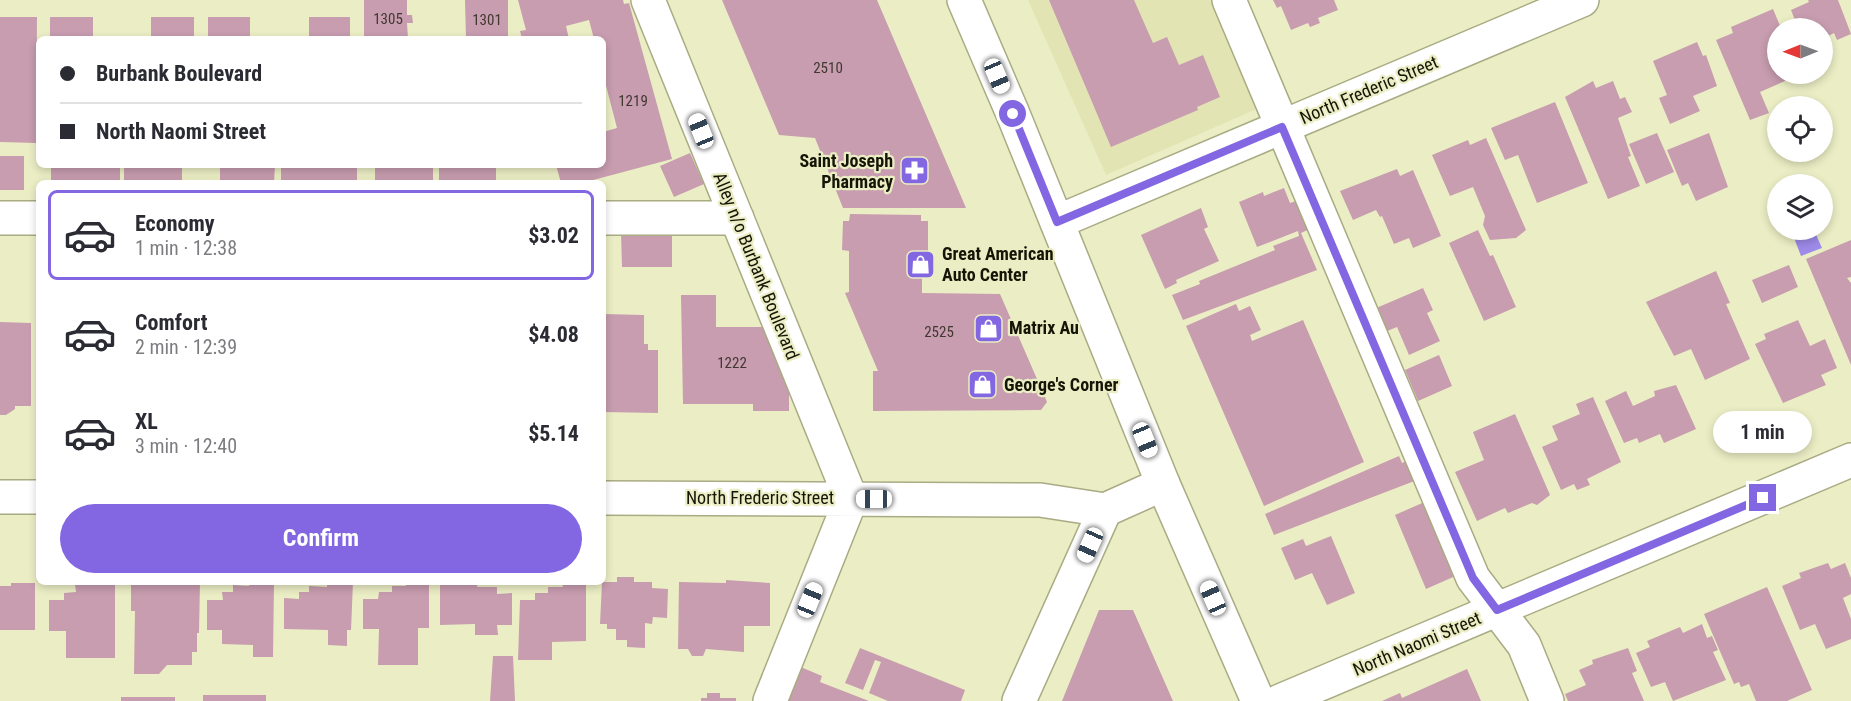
<!DOCTYPE html>
<meta charset="utf-8">
<style>
:root{--surface:#fff;--page:#f7f7f7;--text:#2b2b33;--muted:#7c7c81;--line:#e1e1e2;--accent:#8366e1}
body{margin:0;font-family:"Roboto Condensed",sans-serif;background:var(--page);color:var(--text);height:100vh;display:flex;flex-direction:column;font-size:22px;white-space:nowrap}
*{box-sizing:border-box;margin:0}
p{font-size:20px;color:var(--muted)}
.icon{flex:none;width:33px;height:33px;fill:none;stroke:currentColor;stroke-width:2;stroke-linecap:round;stroke-linejoin:round}
.map{position:relative;flex:1;overflow:hidden}
.side{position:absolute;left:36px;top:180px;width:570px;height:405px;display:flex;flex-direction:column;background:var(--surface);border-radius:9px;box-shadow:0 3px 9px #0003}
.side>*{flex:none}
.top-card{position:absolute;left:36px;top:36px;width:570px;height:132px;border-radius:9px;box-shadow:0 3px 9px #0003;display:grid;align-content:center;height:132px;padding:0 24px;background:var(--surface)}
.needle{width:39px;rotate:269deg}
.buttons{position:absolute;left:1767px;top:18px;display:grid;gap:12px}
.buttons a{display:grid;place-items:center;width:66px;height:66px;border-radius:50%;background:var(--surface);box-shadow:0 3px 9px #0003;font-size:30px}
.end{position:absolute;width:27px;height:27px;margin:-14px;border:8px solid #8366e1;background:#fff;box-shadow:0 0 0 3px #fff}
.from{border-radius:50%}
.bubble{position:absolute;height:42px;border-radius:21px;background:var(--surface);box-shadow:0 3px 9px #0003;font-size:20px;font-weight:700;line-height:42px;text-align:center}
.car{position:absolute;width:18px;height:36px;margin:-18px -9px;border-radius:8px;box-shadow:0 0 4px 2px #0007;background:linear-gradient(#fff 24%,#345 0 40%,#fff 0 76%,#345 0 86%,#fff 0)}
.top-card b{display:flex;align-items:center;gap:21px;height:57px;font-size:22px}
.top-card b+b{border-top:2px solid var(--line)}
.top-card i{width:15px;height:15px;background:var(--text)}
ul{padding:10px 0 0;list-style:none}
li{display:flex;align-items:center;gap:18px;height:90px;margin:0 12px 9px;padding:0 12px;border:3px solid transparent;border-radius:9px}
li div{flex:1}
li b{display:block;font-size:22px}
li em{font-style:normal;font-weight:700}
li.current{border-color:var(--accent)}
li>.icon{width:54px;height:54px;stroke-width:1.5}
.cta{display:flex;gap:12px;margin-top:auto;padding:12px 24px}
.cta a{flex:1;height:69px;border-radius:36px;background:var(--accent);color:#fff;font-size:24px;font-weight:700;line-height:69px;text-align:center}
.map>svg:first-child{display:block}
</style>
<div class="map">
<svg width="1851" height="701" viewBox="0 0 1851 701">
<rect width="100%" height="100%" fill="#ebeec4"/>
<!-- built -->
<path fill="#e2e5b3" d="M1028 0H1214L1259 108 1106 175Z"/>
<!-- water -->
<path fill="#9d8bea" d="M1791 230H1814L1822 248 1801 256Z"/>
<!-- building -->
<path fill="#c79daf" d="M364 0H407V15H412L413 23H407L408 39H364Z
M465 0H508V39H466Z
M518 0H623L624 4 629 3 672 159 582 183H561L556 165H603V132L617 128 603 74V39H594L589 20 566 26 569 39H522L520 31 526 30Z
M722 0H877L966 208H843L815 138 779 135Z
M1049 0H1134L1153 43 1167 37 1179 65 1203 55 1220 97 1197 107 1198 110 1111 147Z
M1273 0H1334L1338 10 1318 18 1320 23 1310 27 1308 23 1291 30 1281 6 1277 8Z
M1808 0H1838L1851 34 1837 40 1834 33 1822 39V28H1798L1791 10 1809 2Z
M1773 9 1781 28H1778V74H1793L1784 78 1785 81 1760 92 1769 113 1750 120 1716 40 1733 33 1731 27Z
M0 17H37L36 143 0 142Z
M50 17H93V39H50Z
M151 17H194V39H151Z
M208 17H250V39H208Z
M309 17H350V39H309Z
M1697 42 1703 56 1706 55 1717 86 1693 96 1700 111 1670 124 1659 98 1667 95 1653 61Z
M1593 81 1596 88 1613 81 1620 99 1625 97 1632 112 1618 118 1631 156 1628 157 1640 186 1608 199 1565 97Z
M1555 102 1588 183 1537 203 1518 155 1505 160 1491 128Z
M1657 133 1674 172 1646 184 1629 144Z
M1709 133 1728 187 1696 201 1688 183 1682 186 1667 150Z
M1486 138 1526 230 1516 238 1490 240 1483 225 1485 216 1473 187 1450 196 1432 155 1468 140 1470 145Z
M690 153 704 184 674 197 660 166Z
M0 156H24V190H0Z
M51 165H120V183H51Z
M124 165H182V183H124Z
M220 165H275L274 183H220Z
M281 165H357V183H281Z
M375 165H433V183H375Z
M439 165H496V183H439Z
M1397 169 1400 176 1413 170 1441 236 1413 248 1409 238 1394 244 1382 216 1380 217 1376 210 1353 220 1340 191Z
M1284 188 1290 203 1305 198 1316 226 1301 233 1317 270 1183 320 1172 295 1200 284 1199 281 1275 250 1273 246 1299 236 1298 231 1257 247 1239 202 1263 192 1264 196Z
M1201 208 1208 227 1204 229 1219 261 1176 280 1177 283 1165 289 1141 235Z
M850 214 921 215V221H928V251H921V256H928V273L922 274V293L1000 294 1047 402 1041 410 873 411V371H878L845 293 849 292V251L842 250 843 221H849Z
M1478 230 1490 256 1493 255 1516 307 1484 321 1449 243Z
M621 232H672V267H622Z
M1851 240V277L1847 278 1851 283V365L1806 259Z
M1789 265 1798 287 1762 303 1752 280Z
M1716 271 1730 303 1726 304 1750 359 1705 380 1691 349 1674 356 1646 302Z
M1423 288 1433 310 1427 313 1440 341 1409 355 1397 327 1385 332 1374 309Z
M681 295H716V327H764L789 377V411H753V404H683Z
M1236 304 1239 311 1250 306 1261 330 1250 335 1252 341 1303 320 1364 462 1264 506 1186 326Z
M603 314 644 315V344H648V350H658V413L603 412Z
M1798 320 1810 346 1825 339 1837 368 1821 375 1826 385 1783 403 1755 344 1766 339 1764 334Z
M0 322 31 323V406H15V409L6 415H0Z
M1439 355 1452 386 1418 401 1405 370Z
M1676 385 1696 429 1664 443 1660 434 1639 443 1637 438 1624 443 1605 401 1626 391 1633 406 1655 396 1654 391Z
M1593 397 1621 462 1587 479 1590 485 1577 490 1574 484 1561 490 1542 447 1558 440 1552 426 1580 414 1576 404Z
M1515 414 1550 495 1537 505 1532 503 1508 513 1505 508 1477 521 1455 472 1484 460 1473 432Z
M1399 456 1402 463 1409 460 1417 480 1274 535 1265 514Z
M1429 500 1460 574 1426 589 1395 515Z
M1331 536 1355 593 1327 605 1312 573 1295 580 1281 548 1303 539 1306 546Z
M1828 563 1831 569 1845 563 1851 578V594L1843 598 1851 619V639L1826 649 1815 624 1800 630 1782 586 1801 578 1799 573Z
M617 577H634V582H652V588L668 589 667 618 653 617 652 624 645 623V648L627 647V640H616V629H607V624H600L602 582H617Z
M726 580 770 583V626H744V652L706 649 703 656H692L688 649H678L679 582 726 583Z
M131 582H200L199 633H197V652H192V665H167L159 674H134L135 611H131Z
M249 582H274L273 657H253V645L222 644V630H207V600H223L222 592H233V585L249 586Z
M327 582H353L351 630H347V646L328 645V630L284 629V598L299 599V592H309V586L327 587Z
M406 582H429V628H418V665H378L379 629H363V599H378L379 592H392V586H406Z
M440 582H478L477 587H497V594L512 593V625H497L498 635H475V624L440 625Z
M11 583H35V630H0V586H11Z
M562 583H586V641L552 642V660H518L520 600H535V593H548V587H563Z
M75 584H115V658H66V631H49V600H64V593L76 592Z
M1767 587 1812 690 1787 701H1756L1749 684 1741 687 1739 682 1734 684 1704 614Z
M1099 610H1133L1173 701H1062Z
M1702 624 1707 638 1712 636 1718 650 1713 652 1726 680 1673 701 1665 682 1651 687 1636 653 1650 647 1647 641 1680 627 1683 633Z
M860 648 965 690 961 701H888L869 693 881 662 875 660 863 690 845 683Z
M1628 648 1637 671 1632 673 1644 701H1568L1565 694 1586 685 1579 670 1593 664 1592 660Z
M493 656H513L515 701H490Z
M796 665 822 676 820 682 869 701H783Z
M1467 669 1481 701H1382L1400 693 1402 698Z
M707 693H720V698H736V701H701V698H707Z
M203 695H266V701H203Z
M121 697H175V701H121Z"/>
<g fill="none" stroke-linecap="round" stroke-linejoin="round">
<defs>
<path id="minor" d="M648 0 851 499
M1229 0 1473 578 1524 645 1547 701
M0 218H39
M603 218H737
M1057 222 1582 0
M0 497H39
M603 498 1040 500 1105 510 1163 484
M770 701 851 499
M1019 701 1105 510
M1280 701 1851 460"/>
<path id="major" d="M964 0 1013 114 1163 484 1258 701"/>
</defs>
<!-- minor casing -->
<use href="#minor" stroke="#a9ab83" stroke-width="36"/>
<!-- major casing -->
<use href="#major" stroke="#a9ab83" stroke-width="36"/>
<!-- minor -->
<use href="#minor" stroke="#fff" stroke-width="33"/>
<!-- major -->
<use href="#major" stroke="#fff" stroke-width="33"/>
</g>
<g fill="none" stroke-linecap="round" stroke-linejoin="round">
<!-- route -->
<path stroke="#8366e1" stroke-width="8" d="M1013 114 1057 222 1282 127 1473 578 1497 610 1763 498"/>
</g>
<!-- icons -->
<defs>
<symbol id="pharmacy-square" viewBox="-11 -11 22 22"><rect x="-9" y="-9" width="18" height="18" rx="4" fill="#8366e1" stroke="#ebeec4"/><path d="M-2-6h4v4h4v4h-4v4h-4v-4h-4v-4h4Z" fill="#fff"/></symbol>
<symbol id="shop-square" viewBox="-11 -11 22 22"><rect x="-9" y="-9" width="18" height="18" rx="4" fill="#8366e1" stroke="#ebeec4"/><path d="M-5-2.5h2.3a2.7 3.5 0 0 1 5.4 0H5L5.5 6h-11ZM-1.5-2.5h3a1.5 2.3 0 0 0-3 0Z" fill="#fff"/></symbol>
</defs>
<g fill-rule="evenodd">
<use href="#pharmacy-square" x="898" y="154" width="33" height="33"/>
<use href="#shop-square" x="904" y="248" width="33" height="33"/>
<use href="#shop-square" x="972" y="312" width="33" height="33"/>
<use href="#shop-square" x="966" y="368" width="33" height="33"/>
</g>
<g text-anchor="middle" stroke-width="4.5" stroke-linejoin="round" paint-order="stroke">
<!-- number labels -->
<g font-size="15" fill="#413730">
<text x="388" y="24">1305</text>
<text x="487" y="25">1301</text>
<text x="828" y="73">2510</text>
<text x="633" y="106">1219</text>
<text x="939" y="337">2525</text>
<text x="732" y="368">1222</text>
</g>
<!-- street labels -->
<g font-size="18" fill="#141506" stroke="#ebeec4">
<text transform="translate(1369 90) rotate(-23)" y="6">North Frederic Street</text>
<text transform="translate(756 266) rotate(68)" y="6">Alley n/o Burbank Boulevard</text>
<text x="760" y="504">North Frederic Street</text>
<text transform="translate(1417 644) rotate(-23)" y="6">North Naomi Street</text>
</g>
<!-- poi labels -->
<g font-size="18" font-weight="bold" fill="#141506" stroke="#ebeec4" text-anchor="start">
<text x="893" y="167" text-anchor="end">Saint Joseph<tspan x="893" dy="21">Pharmacy</tspan></text>
<text x="942" y="260">Great American<tspan x="942" dy="21">Auto Center</tspan></text>
<text x="1009" y="334">Matrix Au</text>
<text x="1004" y="391">George's Corner</text>
</g>
</g>
</svg>
<div class="buttons">
<a><svg class="needle" viewBox="-14 -14 28 28"><path d="M0-13l5 13h-10z" fill="#e53935"/><path d="M0 13l5-13h-10z" fill="#7c7c81"/></svg></a>
<a><svg class="icon" aria-label="locate" viewBox="0 0 24 24"><circle cx="12" cy="12" r="6"/><path d="M12 2v4M12 18v4M2 12h4M18 12h4"/></svg></a>
<a><svg class="icon" aria-label="layers" viewBox="0 0 24 24"><path d="M12 4l9 5-9 5-9-5zM3 14l9 5 9-5"/></svg></a>
</div>
<i class="end from" style="left:1013px;top:114px"></i>
<i class="end" style="left:1763px;top:498px"></i>
<div class="bubble" style="left:1713px;top:411px;width:99px">1 min</div>
<i class="car" style="left:997px;top:76px;rotate:157deg"></i>
<i class="car" style="left:701px;top:131px;rotate:338deg"></i>
<i class="car" style="left:1145px;top:440px;rotate:158deg"></i>
<i class="car" style="left:874px;top:499px;rotate:270deg"></i>
<i class="car" style="left:1090px;top:545px;rotate:204deg"></i>
<i class="car" style="left:1213px;top:598px;rotate:336deg"></i>
<i class="car" style="left:810px;top:600px;rotate:22deg"></i>
<div class="top-card">
<b><i class="from"></i>Burbank Boulevard</b>
<b><i></i>North Naomi Street</b>
</div>
<section class="side">
<ul>
<li class="current"><svg class="icon" aria-label="car" viewBox="0 0 24 24"><path d="M5 17H2v-5l4-1 3-4h7l3 4 3 1v5h-3M9 17h6M6 11h13"/><circle cx="7" cy="17" r="2"/><circle cx="17" cy="17" r="2"/></svg><div><b>Economy</b><p>1 min · 12:38</p></div><em>$3.02</em></li>
<li><svg class="icon" aria-label="car" viewBox="0 0 24 24"><path d="M5 17H2v-5l4-1 3-4h7l3 4 3 1v5h-3M9 17h6M6 11h13"/><circle cx="7" cy="17" r="2"/><circle cx="17" cy="17" r="2"/></svg><div><b>Comfort</b><p>2 min · 12:39</p></div><em>$4.08</em></li>
<li><svg class="icon" aria-label="car" viewBox="0 0 24 24"><path d="M5 17H2v-5l4-1 3-4h7l3 4 3 1v5h-3M9 17h6M6 11h13"/><circle cx="7" cy="17" r="2"/><circle cx="17" cy="17" r="2"/></svg><div><b>XL</b><p>3 min · 12:40</p></div><em>$5.14</em></li>
</ul>
<div class="cta"><a>Confirm</a></div>
</section>
</div>
